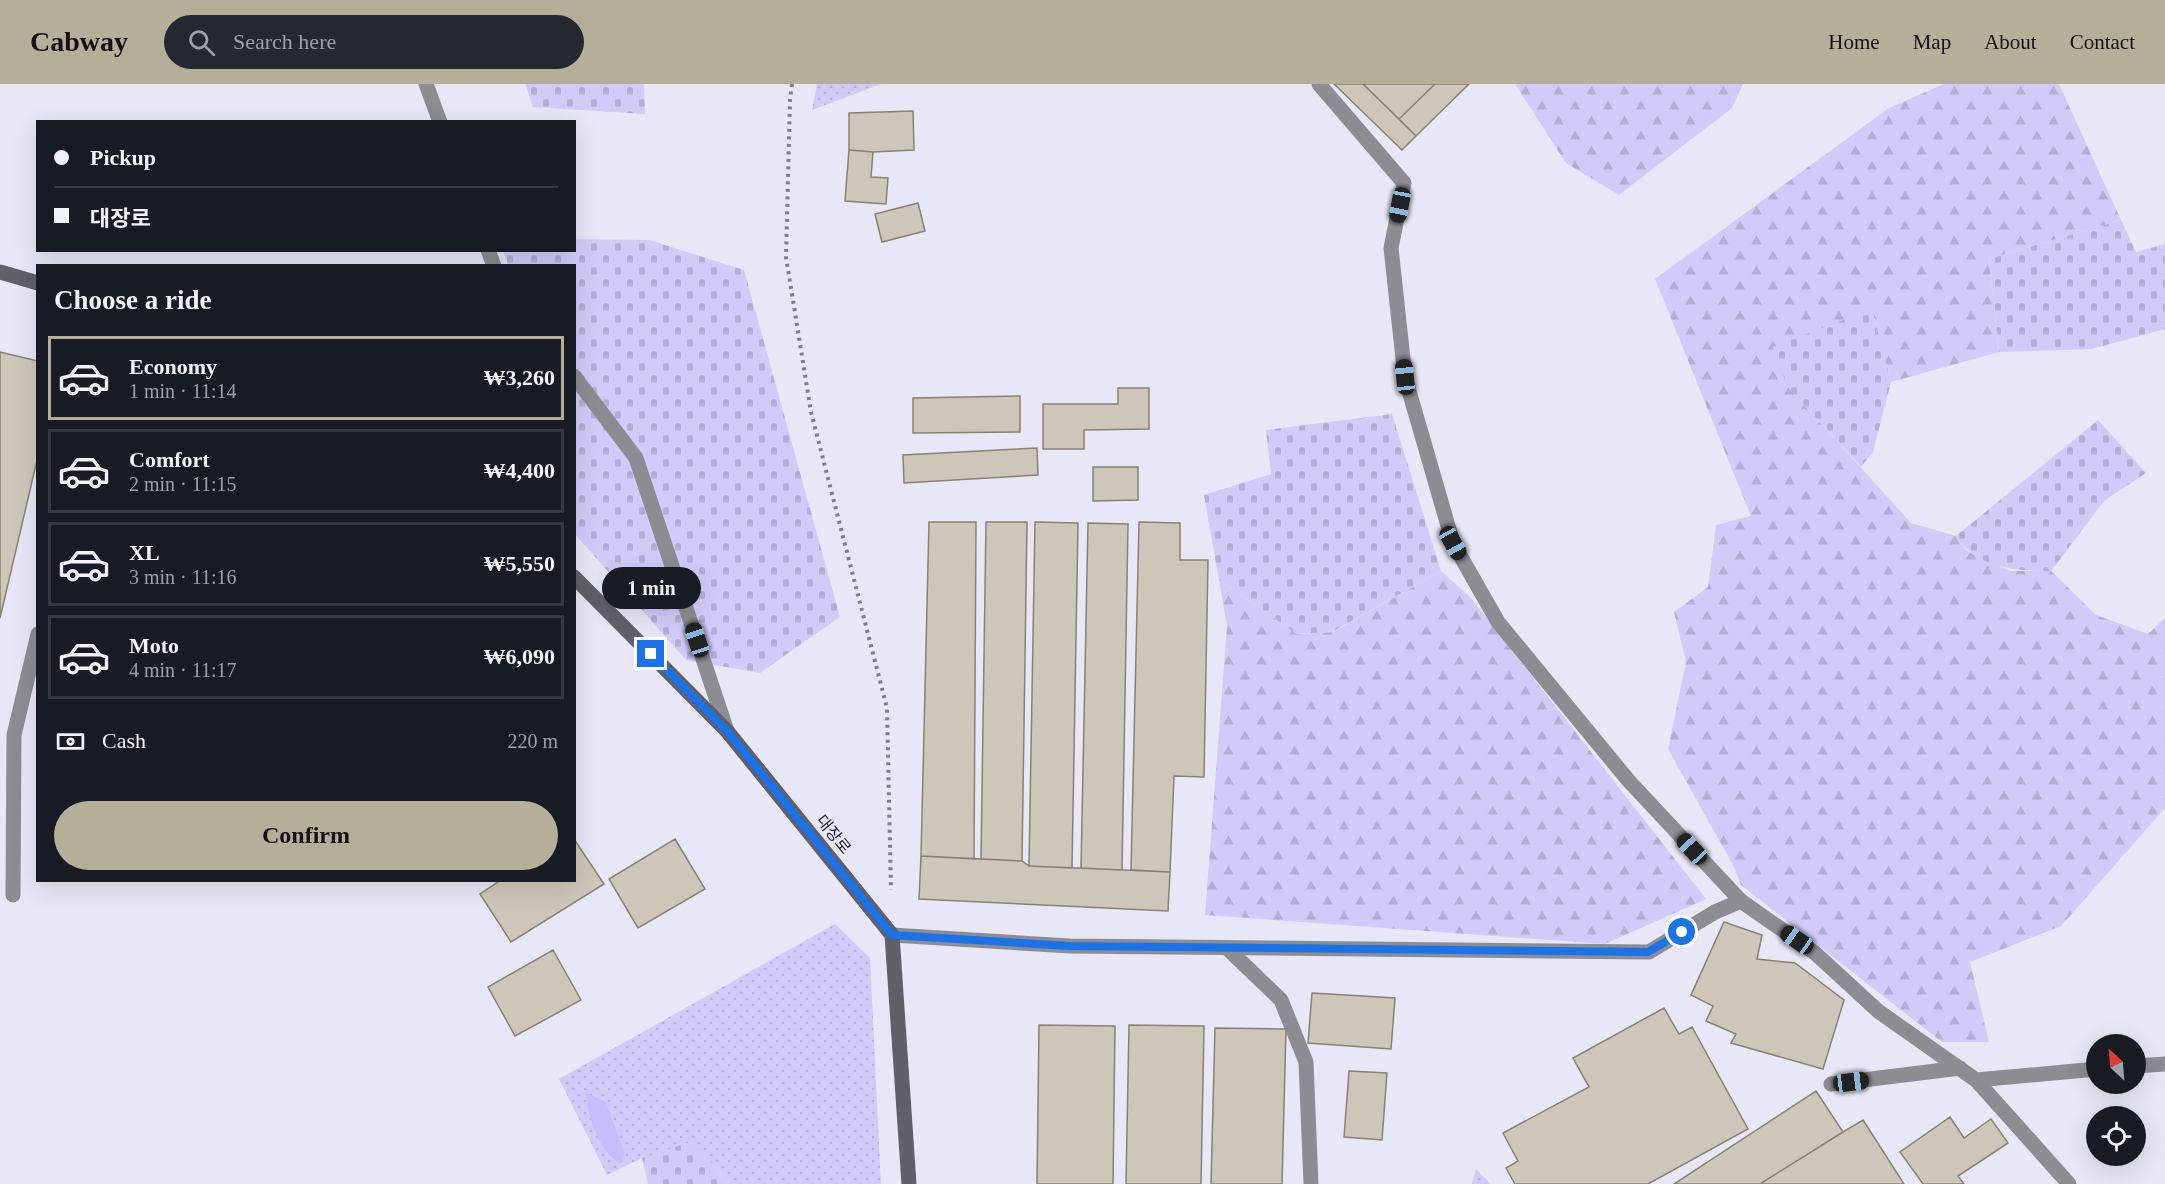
<!DOCTYPE html>
<meta charset="utf-8">
<style>
:root{--surface:#171b24;--page:#242831;--text:#f1f3f6;--muted:#9ea1a6;--line:#363941;--accent:#b5af9a}
body{margin:0;font-family:"Times New Roman","Noto Sans KR",serif;background:var(--page);color:var(--text);height:100vh;display:flex;flex-direction:column;font-size:22px;white-space:nowrap}
*{box-sizing:border-box;margin:0}
p{font-size:20px;color:var(--muted)}
.icon{flex:none;width:33px;height:33px;fill:none;stroke:currentColor;stroke-width:2;stroke-linecap:round;stroke-linejoin:round}
.map{position:relative;flex:1;overflow:hidden}
.side{position:absolute;left:36px;top:180px;width:540px;height:618px;display:flex;flex-direction:column;background:var(--surface);border-radius:0px;box-shadow:0 6px 24px #0002}
.side>*{flex:none}
.top-card{position:absolute;left:36px;top:36px;width:540px;height:132px;border-radius:0px;box-shadow:0 6px 24px #0002;display:grid;align-content:center;height:132px;padding:0 18px;background:var(--surface)}
.needle{width:39px;rotate:334deg}
.fabs{position:absolute;left:2086px;top:950px;display:grid;gap:12px}
.fabs a{display:grid;place-items:center;width:60px;height:60px;border-radius:50%;background:var(--surface);box-shadow:0 6px 24px #0002;font-size:30px}
.end{position:absolute;width:27px;height:27px;margin:-14px;border:8px solid #1a73e8;background:#fff;box-shadow:0 0 0 3px #fff}
.from{border-radius:50%}
.bubble{position:absolute;height:42px;border-radius:21px;background:var(--surface);box-shadow:0 6px 24px #0002;font-size:20px;font-weight:700;line-height:42px;text-align:center}
.car{position:absolute;width:18px;height:36px;margin:-18px -9px;border-radius:8px;box-shadow:0 0 4px 2px #0007;background:linear-gradient(#222 24%,#8ab4d8 0 40%,#222 0 76%,#8ab4d8 0 86%,#222 0)}
.top-card b{display:flex;align-items:center;gap:21px;height:57px;font-size:22px}
.top-card b+b{border-top:2px solid var(--line)}
.top-card i{width:15px;height:15px;background:var(--text)}
ul{padding:0;list-style:none}
li{display:flex;align-items:center;gap:18px;height:84px;margin:0 12px 9px;padding:0 6px;border:3px solid var(--line);border-radius:0px}
li div{flex:1}
li b{display:block;font-size:22px}
li em{font-style:normal;font-weight:700}
li.current{border-color:var(--accent)}
li>.icon{width:54px;height:54px;stroke-width:1.5}
h2{padding:0 18px;font-size:27px;line-height:72px}
.pay{display:flex;align-items:center;gap:15px;height:66px;padding:0 18px;font-size:22px}
.pay p{margin-inline-start:auto}
.primary-button{display:flex;gap:12px;margin-top:auto;padding:12px 18px}
.primary-button a{flex:1;height:69px;border-radius:36px;background:var(--accent);color:#111;font-size:24px;font-weight:700;line-height:69px;text-align:center}
header{display:flex;align-items:center;gap:36px;box-sizing:border-box;height:84px;padding:0 30px;background:var(--accent);color:#111}
header strong{font-size:28px}
nav{display:flex;gap:33px;margin-inline-start:auto;font-size:21px}
.search{width:420px;height:54px;background:var(--page);display:flex;align-items:center;gap:15px;box-sizing:border-box;padding:0 21px;border-radius:33px;color:var(--muted);font-size:22px}
.map>svg:first-child{display:block}
</style>
<header>
<strong>Cabway</strong>
<div class="search"><svg class="icon" aria-label="search" viewBox="0 0 24 24"><circle cx="10" cy="10" r="6"/><path d="M15 15l6 6"/></svg>Search here</div>
<nav><a>Home</a><a>Map</a><a>About</a><a>Contact</a></nav>
</header>
<div class="map">
<svg width="2165" height="1100" viewBox="0 0 2165 1100">
<defs>
<pattern id="grass-dots" width="8" height="8" patternUnits="userSpaceOnUse" patternTransform="scale(1.5)"><rect width="8" height="8" fill="#d1cbfa"/><path d="M2 2h.1M6 6h.1" fill="none" stroke="#b3aed6" stroke-width="1.8" stroke-linecap="round"/></pattern>
<pattern id="forest-firs" width="22" height="20" patternUnits="userSpaceOnUse" patternTransform="scale(1.5)"><rect width="22" height="20" fill="#d1cbfa"/><path d="M5 1l3.5 6h-7zM16 11l3.5 6h-7z" fill="#b3aed6"/></pattern>
<pattern id="cemetery-stones" width="16" height="16" patternUnits="userSpaceOnUse" patternTransform="scale(1.5)"><rect width="16" height="16" fill="#d1cbfa"/><path d="M2 7V4a2 2 0 0 1 4 0v3zM10 15v-3a2 2 0 0 1 4 0v3z" fill="#b3aed6"/></pattern>
</defs>
<rect width="100%" height="100%" fill="#e8e7f7"/>
<!-- grass -->
<path fill="url(#grass-dots)" d="M817 0H881L812 26Z
M835 840 870 874 881 1100H727L716 1081 642 1074 607 1091 559 995Z
M1476 1085 1491 1100H1472Z"/>
<!-- forest -->
<path fill="url(#forest-firs)" d="M1515 0H1743L1732 24 1619 111 1566 79Z
M1944 0H2059L2121 136 1989 175 1999 268 1891 298 1872 226 1787 302 1911 439 1956 452 1967 467 2010 487H2051L2096 531 2148 550 2165 534V724L2061 842 1970 878 1989 958H1942L1741 801 1733 781 1668 665 1686 578 1674 528 1708 503 1716 441 1751 432 1655 195 1889 24Z
M1441 487 1470 513 1706 815 1605 860 1205 831 1227 542 1219 496 1297 550 1333 548Z"/>
<!-- cemetery -->
<path fill="url(#cemetery-stones)" d="M525 0H644L645 30 533 23Z
M2121 136 2136 168 2165 160V245L2092 265 1999 268 1989 175Z
M575 155 649 156 744 186 840 533 760 589 686 576 575 450 574 182 508 181 503 167 574 166Z
M1872 225 1891 298 1873 368 1861 383 1787 302 1773 263Z
M1392 330 1441 487 1332 548 1297 550 1219 496 1204 411 1271 390 1266 346Z
M2098 336 2146 389 2104 417 2051 487C2014 487 1979 485 1956 452Z
M687 1059 716 1081 727 1100H648L642 1074Z"/>
<!-- water -->
<path fill="#c6bdff" d="M586 1009 606 1018 625 1071 621 1080C598 1067 588 1033 586 1009Z"/>
<!-- building -->
<path fill="#ccc7b8" stroke="#878274" stroke-width="1.5" d="M1334 0H1363L1416 52 1402 66Z
M1363 0H1435L1399 35Z
M1435 0H1469L1416 52 1399 35Z
M913 27 914 66 873 68 849 66V29Z
M849 66 873 68 871 93 888 94 886 120 845 117Z
M918 119 925 147 882 158 875 130Z
M0 268 38 277V372L0 534Z
M1118 304H1149V345L1084 346V365H1043V320H1118Z
M1020 312V348L913 349V314Z
M1037 364 1038 391 904 399 903 371Z
M1093 383H1138V416L1093 417Z
M929 438H976L974 775 921 772Z
M986 438H1027L1022 777 981 775Z
M1035 438 1078 439 1072 784 1029 782Z
M1139 438 1180 439V476H1208L1204 693 1174 692 1170 788 1131 786Z
M1088 439 1128 440 1122 786 1081 784Z
M574 755 604 800 511 858 480 810 501 796H574Z
M675 755 705 805 638 844 609 795Z
M921 772 1022 777 1029 782 1170 788 1168 827 919 815Z
M1724 838 1762 851 1757 875 1795 879 1844 916 1823 985 1731 959 1736 950 1706 937 1713 922 1691 911Z
M553 866 581 916 515 952 488 903Z
M1312 909 1395 914 1391 965 1308 959Z
M1664 924 1679 950 1692 943 1748 1045 1648 1100H1515L1506 1084 1518 1077 1503 1049 1589 1003 1573 974Z
M1039 941 1115 942 1113 1100H1037Z
M1129 941 1204 942 1201 1100H1126Z
M1215 944 1286 945 1282 1100H1211Z
M1349 987 1387 989 1382 1056 1344 1053Z
M1816 1007 1843 1048 1760 1100H1674Z
M1950 1033 1964 1054 1991 1035 2008 1059 1958 1092 1964 1100H1923L1900 1068Z
M1863 1036 1904 1100H1760L1843 1048Z"/>
<g fill="none" stroke-linecap="round" stroke-linejoin="round">
<!-- path -->
<path stroke="#7e7e89" stroke-width="4" stroke-dasharray="3 4.5" stroke-linecap="butt" d="M792 0 790 16 786 173 811 328 887 624 891 806"/>
<!-- lane -->
<path stroke="#8c8c92" stroke-width="15" d="M1319 0 1404 99 1391 164 1405 293 1453 459 1498 538 1628 696 1741 817
M13 811 14 651 38 550
M1227 864 1281 916 1306 978 1311 1100
M1831 1000 1960 984"/>
<!-- street -->
<path stroke="#8c8c92" stroke-width="15" d="M426 0 440 38
M488 166 494 182
M574 292 636 374 727 647
M892 851 1070 862 1649 868 1715 828 1741 817 1815 869 1878 927 1976 996 2069 1100
M2136 982 2165 980
M1976 996 2097 985"/>
<!-- secondary -->
<path stroke="#616069" stroke-width="15" d="M0 188 38 199
M574 493 727 647 892 851 909 1100"/>
</g>
<g fill="none" stroke-linecap="round" stroke-linejoin="round">
<!-- route -->
<path stroke="#1a73e8" stroke-width="8" d="M651 570 727 647 892 851 1070 862 1648 868 1682 848"/>
</g>
<g text-anchor="middle" stroke-width="5" stroke-linejoin="round" paint-order="stroke">
<!-- street labels -->
<g font-size="16" fill="#1d1d23" stroke="#e8e7f7">
<text transform="translate(834 750) rotate(51)" y="6">대장로</text>
</g>
</g>
</svg>
<div class="fabs">
<a><svg class="needle" viewBox="-14 -14 28 28"><path d="M0-13l5 13h-10z" fill="#e53935"/><path d="M0 13l5-13h-10z" fill="#9ea1a6"/></svg></a>
<a><svg class="icon" aria-label="locate" viewBox="0 0 24 24"><circle cx="12" cy="12" r="6"/><path d="M12 2v4M12 18v4M2 12h4M18 12h4"/></svg></a>
</div>
<i class="end from" style="left:1682px;top:848px"></i>
<i class="end" style="left:651px;top:570px"></i>
<div class="bubble" style="left:602px;top:483px;width:99px">1 min</div>
<i class="car" style="left:1400px;top:121px;rotate:191deg"></i>
<i class="car" style="left:1405px;top:293px;rotate:354deg"></i>
<i class="car" style="left:1453px;top:459px;rotate:151deg"></i>
<i class="car" style="left:697px;top:556px;rotate:342deg"></i>
<i class="car" style="left:1692px;top:765px;rotate:317deg"></i>
<i class="car" style="left:1797px;top:856px;rotate:305deg"></i>
<i class="car" style="left:1851px;top:998px;rotate:83deg"></i>
<div class="top-card">
<b><i class="from"></i>Pickup</b>
<b><i></i>대장로</b>
</div>
<section class="side">
<h2>Choose a ride</h2>
<ul>
<li class="current"><svg class="icon" aria-label="car" viewBox="0 0 24 24"><path d="M5 17H2v-5l4-1 3-4h7l3 4 3 1v5h-3M9 17h6M6 11h13"/><circle cx="7" cy="17" r="2"/><circle cx="17" cy="17" r="2"/></svg><div><b>Economy</b><p>1 min · 11:14</p></div><em>₩3,260</em></li>
<li><svg class="icon" aria-label="car" viewBox="0 0 24 24"><path d="M5 17H2v-5l4-1 3-4h7l3 4 3 1v5h-3M9 17h6M6 11h13"/><circle cx="7" cy="17" r="2"/><circle cx="17" cy="17" r="2"/></svg><div><b>Comfort</b><p>2 min · 11:15</p></div><em>₩4,400</em></li>
<li><svg class="icon" aria-label="car" viewBox="0 0 24 24"><path d="M5 17H2v-5l4-1 3-4h7l3 4 3 1v5h-3M9 17h6M6 11h13"/><circle cx="7" cy="17" r="2"/><circle cx="17" cy="17" r="2"/></svg><div><b>XL</b><p>3 min · 11:16</p></div><em>₩5,550</em></li>
<li><svg class="icon" aria-label="car" viewBox="0 0 24 24"><path d="M5 17H2v-5l4-1 3-4h7l3 4 3 1v5h-3M9 17h6M6 11h13"/><circle cx="7" cy="17" r="2"/><circle cx="17" cy="17" r="2"/></svg><div><b>Moto</b><p>4 min · 11:17</p></div><em>₩6,090</em></li>
</ul>
<div class="pay"><svg class="icon" aria-label="cash" viewBox="0 0 24 24"><path d="M3 7h18v10H3z"/><circle cx="12" cy="12" r="2"/></svg>Cash<p>220 m</p></div>
<div class="primary-button"><a>Confirm</a></div>
</section>
</div>
